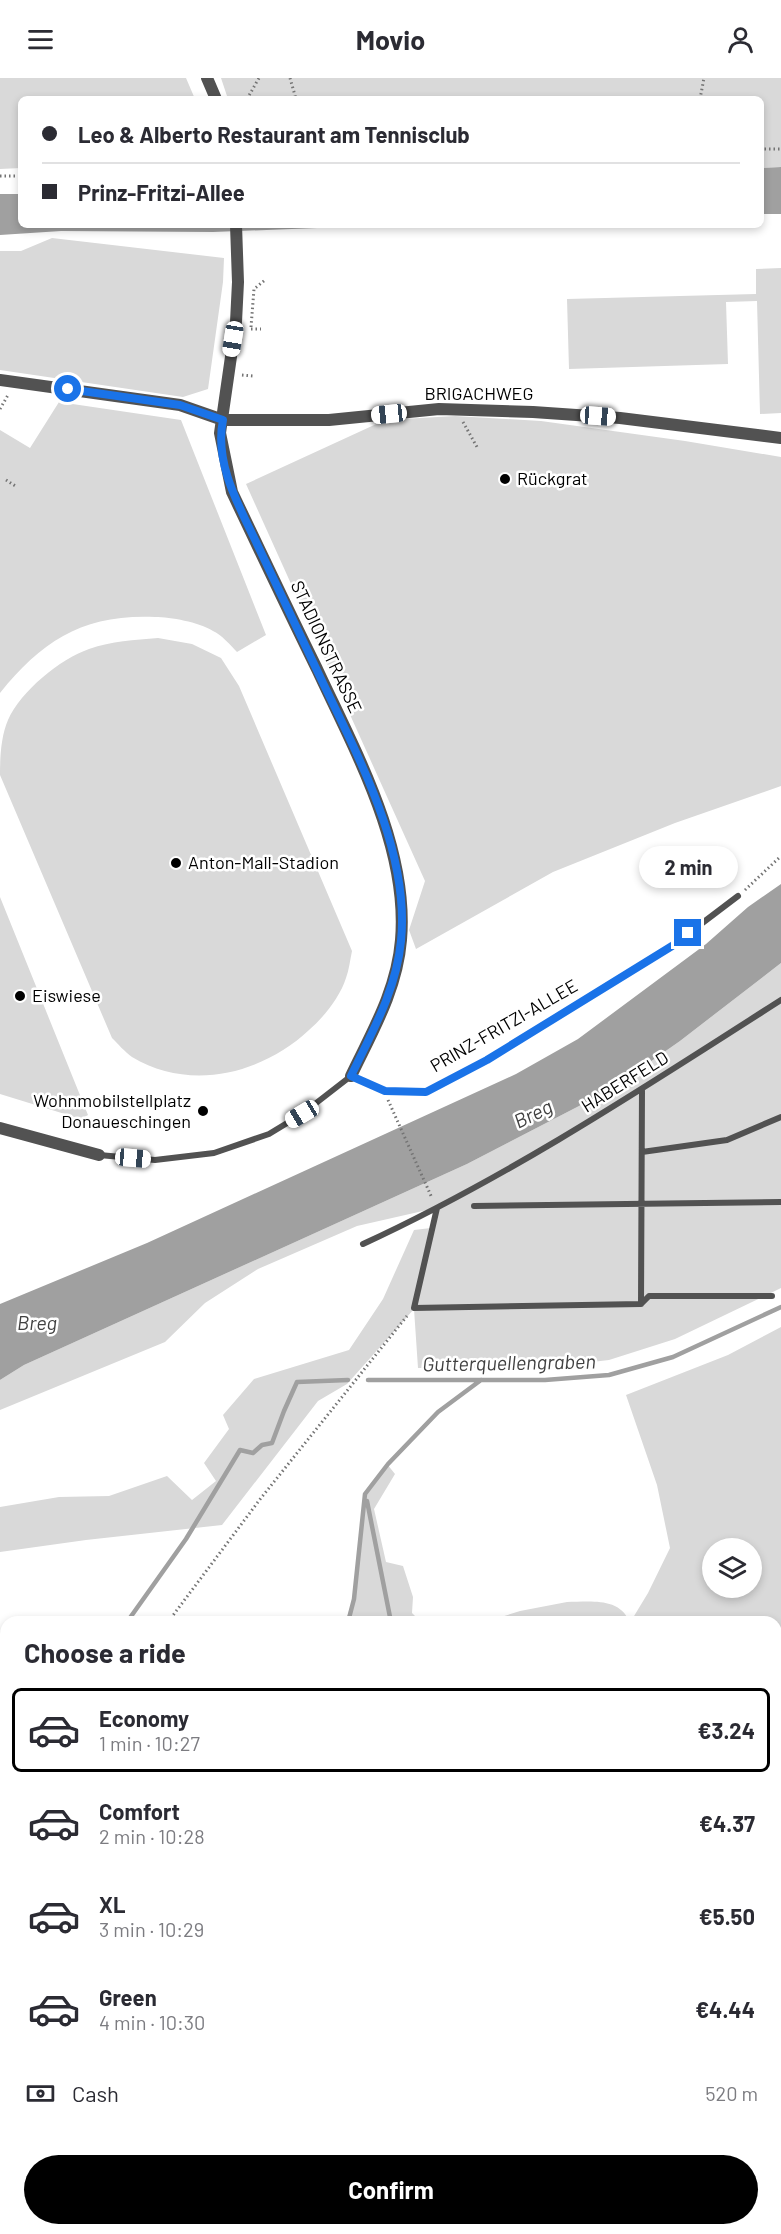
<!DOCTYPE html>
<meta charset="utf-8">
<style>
:root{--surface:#fff;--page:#f7f7f7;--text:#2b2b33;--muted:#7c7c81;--line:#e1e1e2;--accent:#000}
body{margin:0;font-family:Barlow,sans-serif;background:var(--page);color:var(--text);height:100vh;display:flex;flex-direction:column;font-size:22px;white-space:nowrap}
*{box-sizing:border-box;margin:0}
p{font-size:20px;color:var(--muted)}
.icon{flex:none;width:33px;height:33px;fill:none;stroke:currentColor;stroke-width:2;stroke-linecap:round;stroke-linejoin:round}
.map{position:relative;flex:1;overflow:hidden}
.panel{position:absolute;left:0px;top:1538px;width:782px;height:620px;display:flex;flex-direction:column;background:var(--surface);border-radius:18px 18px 0 0;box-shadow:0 3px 9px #0003}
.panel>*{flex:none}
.banner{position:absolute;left:18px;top:18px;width:746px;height:132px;border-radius:9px;box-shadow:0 3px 9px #0003;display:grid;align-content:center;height:132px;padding:0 24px;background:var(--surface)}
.buttons{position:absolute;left:702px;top:1460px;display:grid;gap:12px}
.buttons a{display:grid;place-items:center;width:60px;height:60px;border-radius:50%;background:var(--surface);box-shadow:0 3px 9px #0003;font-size:30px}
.end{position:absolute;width:27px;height:27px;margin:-14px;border:8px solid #1a73e8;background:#fff;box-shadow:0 0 0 3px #fff}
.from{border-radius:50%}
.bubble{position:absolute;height:42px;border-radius:21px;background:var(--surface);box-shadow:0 3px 9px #0003;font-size:20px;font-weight:700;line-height:42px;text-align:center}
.car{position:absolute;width:18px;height:36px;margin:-18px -9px;border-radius:8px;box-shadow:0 0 4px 2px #0007;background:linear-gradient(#fff 24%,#345 0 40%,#fff 0 76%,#345 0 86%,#fff 0)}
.banner b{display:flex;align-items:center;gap:21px;height:57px;font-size:22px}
.banner b+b{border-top:2px solid var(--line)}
.banner i{width:15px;height:15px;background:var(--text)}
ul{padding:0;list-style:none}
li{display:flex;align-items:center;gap:18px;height:84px;margin:0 12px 9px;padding:0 12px;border:3px solid transparent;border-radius:9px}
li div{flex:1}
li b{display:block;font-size:22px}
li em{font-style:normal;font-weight:700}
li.active{border-color:var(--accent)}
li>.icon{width:54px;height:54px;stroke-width:1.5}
h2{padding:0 24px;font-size:27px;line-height:72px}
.pay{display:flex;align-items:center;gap:15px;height:66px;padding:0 24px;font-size:22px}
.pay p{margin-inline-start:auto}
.cta{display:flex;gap:12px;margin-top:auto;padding:12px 24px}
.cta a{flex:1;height:69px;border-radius:36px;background:var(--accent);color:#fff;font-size:24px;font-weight:700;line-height:69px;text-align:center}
header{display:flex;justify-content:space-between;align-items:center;height:78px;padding:0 24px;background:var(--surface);font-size:27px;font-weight:700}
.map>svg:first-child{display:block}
</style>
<header><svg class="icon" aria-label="menu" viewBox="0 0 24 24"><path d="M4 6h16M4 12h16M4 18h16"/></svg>Movio<svg class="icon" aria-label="person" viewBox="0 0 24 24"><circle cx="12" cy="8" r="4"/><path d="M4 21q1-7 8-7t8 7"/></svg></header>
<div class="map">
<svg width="781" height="2156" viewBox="0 0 781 2156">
<rect width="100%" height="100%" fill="#fff"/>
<!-- green -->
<path fill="#d9d9d9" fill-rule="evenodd" d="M0 0H186L195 21H21V90L0 91Z
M221 0H781V89L761 90 760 21H228Z
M52 160 224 180 223 204 208 311 183 319 0 292V173H21Z
M781 190V335L760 336 757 223 726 224 728 286 569 291 567 221 756 216V191Z
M59 324 181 342 266 557 237 574C230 567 222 557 213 553 198 544 171 539 155 539 84 536 43 562 0 615V352L30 370Z
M455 338 541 343 685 363 781 379V708L675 745 553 794 416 871 409 852 425 803 246 406 385 342Z
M158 560 192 566 221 580 239 608 352 873C350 882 349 892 346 900 340 919 324 939 309 952 262 996 190 1014 132 979 125 974 118 966 112 960L0 697C0 679 1 658 8 642 21 613 60 581 89 571 112 563 134 562 158 560Z
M0 819 88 1037 81 1041 0 1016Z
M781 885V1210L675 1261 609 1282 541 1290H418L414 1231 347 1306 318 1323 222 1447 86 1462 0 1474V1429L59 1419 109 1418 167 1398 192 1422 216 1403 204 1385 229 1351 223 1337 254 1301 349 1272 383 1221 414 1152 431 1150 436 1130 357 1148 258 1191 205 1225 165 1264 0 1332V1302L24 1287 467 1086 610 1012 680 963Z
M781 1249V1924L776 1917V1544L631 1543 648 1515 670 1470 657 1407 626 1317 728 1277ZM712 1470H752V1509H712Z
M387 1386 395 1396 374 1431 386 1484 403 1488 413 1519 412 1535 420 1543H346L353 1520 364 1416Z
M567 1524C589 1524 619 1519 629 1543H488L520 1533Z
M0 1782 6 1784V1803L0 1822Z
M776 2106 781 2108V2156H531L537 2151H776Z
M93 2151H519L513 2156H90Z"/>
<!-- water -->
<path fill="#a0a0a0" d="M781 89V136H761V90Z
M0 116H21V147H393L213 154 61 153 0 157Z
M781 806V885L680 963 610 1012 467 1086 24 1287 0 1302V1226L147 1165 516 996 578 961 706 866 748 829Z"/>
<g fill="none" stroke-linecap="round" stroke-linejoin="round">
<!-- stream -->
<path stroke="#a0a0a0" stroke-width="4.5" d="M368 1302H545L609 1297 673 1279 781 1229
M367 1423 391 1544
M127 1544 186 1461 240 1372 253 1375 262 1367 272 1365 284 1333 297 1304 348 1302
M348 1544 354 1521 365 1416 388 1386 438 1334 481 1302
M776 1995 781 2000"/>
<!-- path -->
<path stroke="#747474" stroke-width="3" stroke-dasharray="1.5 3" stroke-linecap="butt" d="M290 0 296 21
M247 21 259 0
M700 21 704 0
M760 71H781
M0 98H21
M251 249 254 211 265 202
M251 251H261
M242 297 253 298
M0 331 8 317
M463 344 477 369
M6 402 17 409
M745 812 781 778
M388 1022 432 1120
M168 1544 261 1420 407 1238
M776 2056 781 2059
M521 2156 528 2151"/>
<!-- service -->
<path stroke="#525252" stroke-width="6" d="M642 1074 727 1062 781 1039
M99 1077 155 1082 214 1075 269 1056 302 1036 351 998 385 1013 426 1014 487 982 672 868 738 818
M474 1128 781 1124
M437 1130 414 1230 641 1226 649 1218H772
M363 1166C510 1098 645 1009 781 922
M641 1226 642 1011
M0 1958 6 1952
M0 2001 6 2016
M40 2156V2151"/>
<!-- minor -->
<path stroke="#525252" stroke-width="12" d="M207 0 216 21
M236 147 238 204 236 244 220 355 232 414C260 473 288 532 317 591 355 673 409 769 401 862 397 912 372 954 351 998
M0 302 180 327 223 342H329L439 331 533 334 620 340 781 360
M0 1050 99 1077"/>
<defs>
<path id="rail" d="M0 1757 6 1760
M0 1771 6 1773
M776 2075 781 2077
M776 2085 781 2087"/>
</defs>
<!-- rail casing -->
<use href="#rail" stroke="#000" stroke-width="7"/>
<!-- rail -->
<use href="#rail" stroke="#fff" stroke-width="4.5" stroke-dasharray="14" stroke-linecap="butt"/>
</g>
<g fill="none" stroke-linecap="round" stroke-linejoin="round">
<!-- route -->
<path stroke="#1a73e8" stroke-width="8" d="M68 311 180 327 223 342C214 385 239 428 257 466 279 513 301 559 323 605 360 682 410 776 401 863 396 913 372 954 351 998L385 1013 426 1014 487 982 672 868 688 855"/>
</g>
<!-- markers -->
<g fill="#000" stroke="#fff" stroke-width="2">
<circle cx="505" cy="401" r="6"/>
<circle cx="176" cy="785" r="6"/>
<circle cx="20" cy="918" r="6"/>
<circle cx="203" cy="1033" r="6"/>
</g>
<g text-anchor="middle" stroke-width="5" stroke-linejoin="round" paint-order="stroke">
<!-- street labels -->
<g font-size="18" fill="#000" stroke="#fff">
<text x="479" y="322">BRIGACHWEG</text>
<text transform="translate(326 569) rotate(65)" y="6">STADIONSTRASSE</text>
<text transform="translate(504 948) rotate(-30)" y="6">PRINZ-FRITZI-ALLEE</text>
<text transform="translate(625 1004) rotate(-32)" y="6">HABERFELD</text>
</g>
<!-- poi labels -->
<g font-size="18" fill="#000" stroke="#fff" text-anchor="start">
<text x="517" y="407">Rückgrat</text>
<text x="188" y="791">Anton-Mall-Stadion</text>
<text x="32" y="924">Eiswiese</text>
<text x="191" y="1029" text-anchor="end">Wohnmobilstellplatz<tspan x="191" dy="21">Donaueschingen</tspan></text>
</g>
<!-- water labels -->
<g font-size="20" font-style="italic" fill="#414141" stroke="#fff">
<text transform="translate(533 1036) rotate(-26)" y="7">Breg</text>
<text x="37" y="1252">Breg</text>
<text transform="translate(509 1285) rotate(-1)" y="7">Gutterquellengraben</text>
</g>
</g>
</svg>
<div class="buttons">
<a><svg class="icon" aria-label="layers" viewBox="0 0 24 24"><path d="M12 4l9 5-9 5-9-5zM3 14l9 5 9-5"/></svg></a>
</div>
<i class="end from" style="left:68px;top:311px"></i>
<i class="end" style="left:688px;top:855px"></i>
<div class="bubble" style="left:639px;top:768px;width:99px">2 min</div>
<i class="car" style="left:233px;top:261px;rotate:189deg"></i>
<i class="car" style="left:389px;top:336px;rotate:264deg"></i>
<i class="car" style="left:598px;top:338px;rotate:94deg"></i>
<i class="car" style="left:302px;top:1036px;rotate:239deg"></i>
<i class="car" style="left:133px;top:1080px;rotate:95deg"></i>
<div class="banner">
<b><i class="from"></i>Leo &amp; Alberto Restaurant am Tennisclub</b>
<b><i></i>Prinz-Fritzi-Allee</b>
</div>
<section class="panel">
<h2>Choose a ride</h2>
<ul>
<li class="active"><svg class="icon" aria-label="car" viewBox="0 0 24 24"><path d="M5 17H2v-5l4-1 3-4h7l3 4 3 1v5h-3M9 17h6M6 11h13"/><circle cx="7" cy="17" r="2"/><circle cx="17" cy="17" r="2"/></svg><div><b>Economy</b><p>1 min · 10:27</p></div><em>€3.24</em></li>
<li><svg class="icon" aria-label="car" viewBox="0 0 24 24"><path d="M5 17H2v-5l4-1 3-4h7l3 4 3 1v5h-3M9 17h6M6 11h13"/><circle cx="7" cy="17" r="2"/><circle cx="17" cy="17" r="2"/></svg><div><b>Comfort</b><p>2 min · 10:28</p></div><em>€4.37</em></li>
<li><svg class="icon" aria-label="car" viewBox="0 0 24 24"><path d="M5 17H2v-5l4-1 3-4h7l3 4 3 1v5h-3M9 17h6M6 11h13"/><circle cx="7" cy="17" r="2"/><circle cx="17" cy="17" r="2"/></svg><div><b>XL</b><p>3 min · 10:29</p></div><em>€5.50</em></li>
<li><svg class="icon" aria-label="car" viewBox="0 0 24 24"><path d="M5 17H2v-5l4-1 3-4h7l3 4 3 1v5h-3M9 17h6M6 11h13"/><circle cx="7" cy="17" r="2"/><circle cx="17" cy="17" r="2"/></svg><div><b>Green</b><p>4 min · 10:30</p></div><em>€4.44</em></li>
</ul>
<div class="pay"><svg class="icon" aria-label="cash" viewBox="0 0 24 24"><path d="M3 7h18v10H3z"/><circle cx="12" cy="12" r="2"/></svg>Cash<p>520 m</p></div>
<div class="cta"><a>Confirm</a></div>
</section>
</div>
